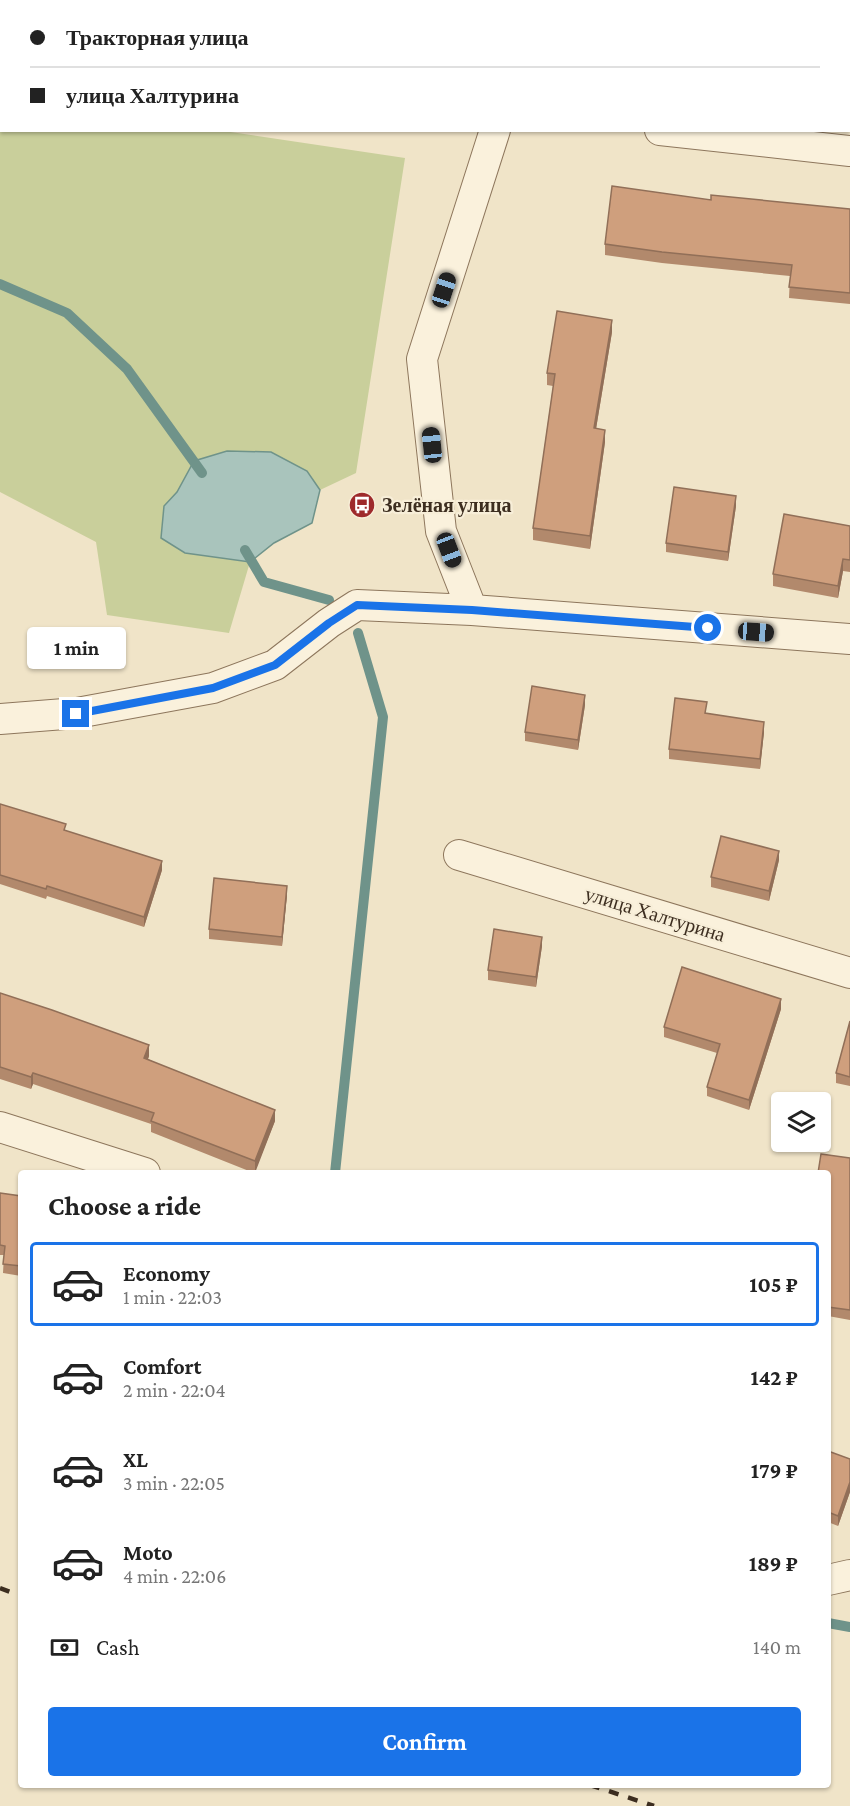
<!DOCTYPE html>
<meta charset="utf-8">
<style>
:root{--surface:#fff;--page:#f6f6f6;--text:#222;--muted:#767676;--line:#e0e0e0;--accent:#1a73e8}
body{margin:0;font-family:"Crimson Pro",serif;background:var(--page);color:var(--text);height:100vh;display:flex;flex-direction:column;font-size:22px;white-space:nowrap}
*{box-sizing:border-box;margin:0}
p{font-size:20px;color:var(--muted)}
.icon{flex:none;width:33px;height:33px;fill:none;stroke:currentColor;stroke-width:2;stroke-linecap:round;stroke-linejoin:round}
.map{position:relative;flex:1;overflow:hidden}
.details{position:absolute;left:18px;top:1170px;width:813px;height:618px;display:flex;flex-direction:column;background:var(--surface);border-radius:6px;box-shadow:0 2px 4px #0004}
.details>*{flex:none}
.top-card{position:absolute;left:0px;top:0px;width:850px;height:132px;box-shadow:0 2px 4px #0004;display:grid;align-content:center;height:132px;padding:0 30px;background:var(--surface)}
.buttons{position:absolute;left:771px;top:1092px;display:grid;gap:12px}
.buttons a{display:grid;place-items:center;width:60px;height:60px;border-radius:6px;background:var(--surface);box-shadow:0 2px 4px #0004;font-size:30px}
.end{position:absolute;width:27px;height:27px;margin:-14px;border:8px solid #1a73e8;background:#fff;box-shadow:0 0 0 3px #fff}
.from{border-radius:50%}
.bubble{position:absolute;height:42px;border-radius:6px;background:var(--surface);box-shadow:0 2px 4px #0004;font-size:20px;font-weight:700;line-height:42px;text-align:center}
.car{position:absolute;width:18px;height:36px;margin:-18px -9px;border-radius:8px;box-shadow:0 0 4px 2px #0007;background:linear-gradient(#222 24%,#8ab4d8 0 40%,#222 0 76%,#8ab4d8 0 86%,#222 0)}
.top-card b{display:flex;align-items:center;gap:21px;height:57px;font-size:22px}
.top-card b+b{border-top:2px solid var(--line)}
.top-card i{width:15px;height:15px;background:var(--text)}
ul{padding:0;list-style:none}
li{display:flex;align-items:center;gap:18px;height:84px;margin:0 12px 9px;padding:0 18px;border:3px solid transparent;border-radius:6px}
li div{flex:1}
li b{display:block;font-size:22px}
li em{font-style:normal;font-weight:700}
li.current{border-color:var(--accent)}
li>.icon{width:54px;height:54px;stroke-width:1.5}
h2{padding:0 30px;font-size:27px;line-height:72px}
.pay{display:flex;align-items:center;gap:15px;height:66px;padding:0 30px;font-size:22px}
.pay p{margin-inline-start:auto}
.cta{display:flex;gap:12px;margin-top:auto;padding:12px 30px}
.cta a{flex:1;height:69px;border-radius:6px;background:var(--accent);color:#fff;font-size:24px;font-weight:700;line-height:69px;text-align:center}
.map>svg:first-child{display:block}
</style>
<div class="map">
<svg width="850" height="1806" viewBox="0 0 850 1806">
<rect width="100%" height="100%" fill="#f0e4c8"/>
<!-- green -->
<path fill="#c9cf9b" d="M0 96 2 130 224 131 405 158 356 473 320 490 307 471 194 461 177 492 164 506 161 538 185 553 250 562 229 633 107 615 96 542 0 492Z"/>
<!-- water -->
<path fill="#a9c4bc" stroke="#6f938a" stroke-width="1.5" d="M227 451 271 452 307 471 320 490 312 523 274 543 250 562 185 553 161 538 164 506 177 492 194 461Z"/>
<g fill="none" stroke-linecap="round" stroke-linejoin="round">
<!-- stream -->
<path stroke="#6f938a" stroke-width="10" d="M0 284 67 313 127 369 202 473
M245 550 264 582 329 600
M335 1173 383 717 358 633
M828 1623 850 1627"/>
<defs>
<path id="street" d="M113 2V0
M513 2V0
M0 59H2
M660 130 850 151
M472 610 441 531 422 359 495 130
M0 719 77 713 213 688 275 665 329 623 357 605 472 610 850 639
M459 855 850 973
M0 1127 145 1173
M828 1580 850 1575"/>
</defs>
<!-- street casing -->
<use href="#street" stroke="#8d765c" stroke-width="32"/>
<!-- street -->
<use href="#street" stroke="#faf1dc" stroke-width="30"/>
<!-- rail -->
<path stroke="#3d2e20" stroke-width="4.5" stroke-dasharray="10 10" stroke-linecap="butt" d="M0 1588 21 1596
M590 1785 654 1806"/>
</g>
<!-- wall -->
<path fill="#b2896c" d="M2 0H58V2H2Z
M711 200 850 209V304L789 298 790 276 662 263 605 255V244Z
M612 332 596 429 605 442 590 549 533 540V528L553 386 547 385V373Z
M736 506 728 561 666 552V543Z
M850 526V572L843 571 838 598 773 586V574Z
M585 705 578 750 525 741V732Z
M707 713 764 732 760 769 669 759V749Z
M0 804 162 870 144 927 47 896 46 899 0 884Z
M779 860 769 901 711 887V877Z
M287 895 282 946 209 939V929Z
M542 946 536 987 488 980V970Z
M0 993 149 1056 148 1059 275 1121 254 1173 151 1132V1124L33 1084 31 1089 0 1079Z
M781 1009 749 1110 707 1096V1087L717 1053 664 1037V1027Z
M850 1021V1086L836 1083V1073Z
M850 1158V1320L828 1316V1173Z
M0 1193 21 1196V1276L3 1273 4 1255H0Z
M828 1451 850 1459V1492L838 1526 828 1522Z"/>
<!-- shaded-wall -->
<path fill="#916f58" d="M612 320V332L594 441V428Z
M605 430V442L590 549V536Z
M736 496V506L728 561V552Z
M843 559V571L838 598V586Z
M585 695V705L578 750V740Z
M764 722V732L760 769V759Z
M779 851V860L769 901V891Z
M162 861V870L144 927V917Z
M287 886V895L282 946V937Z
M542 937V946L536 987V977Z
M781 999V1009L749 1110V1100Z
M149 1045V1056L144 1070V1058Z
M33 1073V1084L31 1089V1077Z
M275 1110V1121L255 1173V1161Z
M850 1482V1492L838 1526V1516Z"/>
<!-- building -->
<path fill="#cf9f7d" stroke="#916f58" stroke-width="1.5" d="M18 0H56V2H28Z
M163 0H223V2H163Z
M849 42H850V116H849Z
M612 186 711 200V195L850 209V293L789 287 792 265 662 252 605 244Z
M557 311 612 320 594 428 605 430 590 536 533 528 555 374 547 373Z
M674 487 736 496 728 552 666 543Z
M784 514 850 526V560L843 559 838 586 773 574Z
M532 686 585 695 578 740 525 732Z
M675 698 707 702 705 713 764 722 760 759 669 749Z
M0 804 66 824 64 830 162 861 144 917 47 886 46 889 0 875Z
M721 836 779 851 769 891 711 877Z
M214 878 287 886 282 937 209 929Z
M494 929 542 937 536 977 488 970Z
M682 967 781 999 749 1100 707 1087 720 1044 664 1027Z
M0 993 52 1010 149 1045 144 1058 275 1110 255 1161 151 1121 154 1113 33 1073 31 1077 0 1067Z
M850 1021V1077L836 1073Z
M821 1154 850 1158V1310L828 1307V1213L829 1207H828V1173H818Z
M0 1193 21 1196V1266L3 1264 5 1246 0 1245Z
M828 1451 850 1459V1482L838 1516 828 1512Z"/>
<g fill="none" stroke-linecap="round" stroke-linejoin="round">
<!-- route -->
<path stroke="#1a73e8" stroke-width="8" d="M76 714 213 688 275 665 329 623 357 605 472 610 708 628"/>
</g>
<!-- icons -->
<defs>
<symbol id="bus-disc" viewBox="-11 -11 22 22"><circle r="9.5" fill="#9e2a2b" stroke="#f7eed8"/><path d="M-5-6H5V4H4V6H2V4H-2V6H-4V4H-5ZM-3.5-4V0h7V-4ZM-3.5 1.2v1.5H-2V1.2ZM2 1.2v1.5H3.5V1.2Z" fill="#fff"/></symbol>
</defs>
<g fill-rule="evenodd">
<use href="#bus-disc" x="347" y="490" width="30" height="30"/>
</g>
<g text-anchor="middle" stroke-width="4.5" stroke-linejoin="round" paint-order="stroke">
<!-- poi labels -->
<g font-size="20" font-weight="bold" fill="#3d2e20" stroke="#f7eed8" text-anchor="start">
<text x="382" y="512">Зелёная улица</text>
</g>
<!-- street labels -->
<g font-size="20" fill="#3d2e20" stroke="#f7eed8">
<text transform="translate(655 914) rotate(17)" y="7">улица Халтурина</text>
</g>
</g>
</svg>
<div class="buttons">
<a><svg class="icon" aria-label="layers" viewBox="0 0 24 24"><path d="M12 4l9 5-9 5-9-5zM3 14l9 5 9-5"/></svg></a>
</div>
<i class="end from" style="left:708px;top:628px"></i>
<i class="end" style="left:76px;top:714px"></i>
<div class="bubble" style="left:27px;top:627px;width:99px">1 min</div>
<i class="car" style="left:444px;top:290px;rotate:18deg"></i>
<i class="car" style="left:432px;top:445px;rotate:354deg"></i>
<i class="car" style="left:449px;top:550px;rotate:159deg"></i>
<i class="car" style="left:756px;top:632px;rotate:94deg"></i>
<div class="top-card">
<b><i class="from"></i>Тракторная улица</b>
<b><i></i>улица Халтурина</b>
</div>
<section class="details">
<h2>Choose a ride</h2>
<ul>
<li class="current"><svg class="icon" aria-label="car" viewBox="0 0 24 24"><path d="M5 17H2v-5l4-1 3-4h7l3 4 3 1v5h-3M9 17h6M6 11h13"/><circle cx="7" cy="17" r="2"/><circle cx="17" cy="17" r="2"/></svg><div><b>Economy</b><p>1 min · 22:03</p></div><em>105 ₽</em></li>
<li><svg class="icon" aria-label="car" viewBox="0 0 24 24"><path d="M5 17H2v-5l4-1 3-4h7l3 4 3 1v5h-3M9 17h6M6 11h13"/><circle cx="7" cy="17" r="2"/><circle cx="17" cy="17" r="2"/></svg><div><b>Comfort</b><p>2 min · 22:04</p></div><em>142 ₽</em></li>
<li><svg class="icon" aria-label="car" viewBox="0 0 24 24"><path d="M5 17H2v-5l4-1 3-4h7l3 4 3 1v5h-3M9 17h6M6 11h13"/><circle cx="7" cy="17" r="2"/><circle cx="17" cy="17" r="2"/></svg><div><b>XL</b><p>3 min · 22:05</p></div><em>179 ₽</em></li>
<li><svg class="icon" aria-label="car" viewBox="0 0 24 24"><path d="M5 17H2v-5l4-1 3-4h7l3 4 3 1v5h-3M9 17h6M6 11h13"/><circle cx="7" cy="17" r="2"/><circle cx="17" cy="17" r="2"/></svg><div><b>Moto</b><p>4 min · 22:06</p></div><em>189 ₽</em></li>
</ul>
<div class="pay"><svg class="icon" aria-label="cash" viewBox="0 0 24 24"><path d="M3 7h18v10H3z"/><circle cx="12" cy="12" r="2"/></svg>Cash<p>140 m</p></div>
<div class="cta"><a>Confirm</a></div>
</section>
</div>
